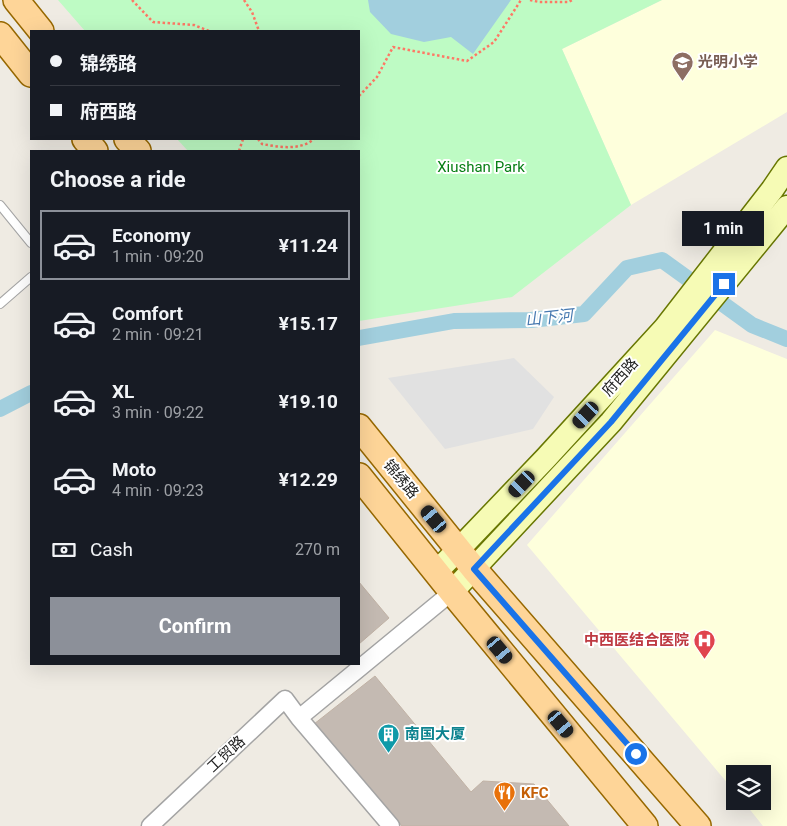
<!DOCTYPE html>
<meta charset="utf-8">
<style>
:root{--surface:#171b24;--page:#242831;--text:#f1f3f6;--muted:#9ea1a6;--line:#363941;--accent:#8c9099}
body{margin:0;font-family:Roboto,"Noto Sans SC",sans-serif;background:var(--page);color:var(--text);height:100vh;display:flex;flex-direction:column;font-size:19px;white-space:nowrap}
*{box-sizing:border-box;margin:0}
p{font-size:16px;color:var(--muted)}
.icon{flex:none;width:28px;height:28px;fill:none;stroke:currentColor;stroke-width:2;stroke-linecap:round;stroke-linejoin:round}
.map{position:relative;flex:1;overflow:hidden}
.details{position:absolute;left:30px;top:150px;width:330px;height:515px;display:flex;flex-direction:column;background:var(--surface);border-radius:0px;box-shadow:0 5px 20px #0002}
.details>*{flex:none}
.guide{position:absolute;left:30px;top:30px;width:330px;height:110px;border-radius:0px;box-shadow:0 5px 20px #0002;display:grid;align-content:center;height:110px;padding:0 20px;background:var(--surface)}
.controls{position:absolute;left:726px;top:765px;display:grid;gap:10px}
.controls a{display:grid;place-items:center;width:45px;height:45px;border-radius:0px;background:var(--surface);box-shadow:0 5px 20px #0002;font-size:25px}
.end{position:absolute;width:22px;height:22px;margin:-11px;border:6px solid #1a73e8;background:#fff;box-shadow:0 0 0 2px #fff}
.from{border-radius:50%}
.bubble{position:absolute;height:35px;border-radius:0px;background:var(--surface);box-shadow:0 5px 20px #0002;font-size:16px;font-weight:700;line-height:35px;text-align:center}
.car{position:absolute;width:15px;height:30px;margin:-15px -8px;border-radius:6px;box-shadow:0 0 4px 1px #0007;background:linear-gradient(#222 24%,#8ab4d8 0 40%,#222 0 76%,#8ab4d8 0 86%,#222 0)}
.guide b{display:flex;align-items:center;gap:18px;height:48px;font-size:19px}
.guide b+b{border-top:1px solid var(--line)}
.guide i{width:12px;height:12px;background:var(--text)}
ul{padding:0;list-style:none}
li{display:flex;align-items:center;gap:15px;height:70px;margin:0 10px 8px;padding:0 10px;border:2px solid transparent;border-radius:0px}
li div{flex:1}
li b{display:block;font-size:19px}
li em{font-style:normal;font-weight:700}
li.on{border-color:var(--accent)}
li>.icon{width:45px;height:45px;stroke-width:1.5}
h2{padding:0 20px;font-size:22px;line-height:60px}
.pay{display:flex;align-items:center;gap:12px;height:55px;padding:0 20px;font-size:19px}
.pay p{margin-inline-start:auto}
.button{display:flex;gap:10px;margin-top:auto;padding:10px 20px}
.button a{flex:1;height:58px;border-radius:0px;background:var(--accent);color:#fff;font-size:20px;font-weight:700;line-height:58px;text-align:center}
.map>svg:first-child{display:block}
</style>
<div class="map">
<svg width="787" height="826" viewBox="0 0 787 826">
<rect width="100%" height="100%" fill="#efebe3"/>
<!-- education -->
<path fill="#feffdc" d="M662 0H787V112L631 205 562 49Z
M715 330 787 359V826H763L743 801H762V774H735V792L527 545Z"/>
<!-- park -->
<path fill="#befbc4" d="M58 0H662L562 49 631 205 512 297 359 321V151H188L177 139H359V31H85Z"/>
<!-- parking -->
<path fill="#e1e1e1" d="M514 358 554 397 533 429 445 449 388 378Z"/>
<!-- water -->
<path fill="#a2cfde" d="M368 0H511L473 54 451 37 424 42 391 34 370 12Z"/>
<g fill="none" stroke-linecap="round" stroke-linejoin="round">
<!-- canal -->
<path stroke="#a2cfde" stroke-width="16" d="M359 338 454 321 531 320 584 314 627 268 662 260 752 325 787 339
M0 409 31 393"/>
</g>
<!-- building -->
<path fill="#c4bab2" stroke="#c1b2a5" d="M359 582 389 618 359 644Z
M375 676 471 792 483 781 534 784 569 826H402L314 724Z"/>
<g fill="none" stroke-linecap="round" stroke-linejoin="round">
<defs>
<path id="lane" d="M0 205 31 243
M0 304 31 277"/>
<path id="street" d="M299 718 452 592
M150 826 285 699 299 718 391 826"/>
<path id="secondary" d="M436 572 459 549 546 458 665 328 772 190 787 168
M452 592 611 422 787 207"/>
<path id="primary" d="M16 0 41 31
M0 35 31 74
M85 139 95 151
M127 139 138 151
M359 427 474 569 698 826
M359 476 452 592 645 826"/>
</defs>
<!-- lane casing -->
<use href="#lane" stroke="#a4a4a4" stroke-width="10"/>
<!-- street casing -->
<use href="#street" stroke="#a4a4a4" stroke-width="19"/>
<!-- secondary casing -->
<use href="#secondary" stroke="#687702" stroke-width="25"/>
<!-- primary casing -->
<use href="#primary" stroke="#976800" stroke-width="28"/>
<!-- path -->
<path stroke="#fe7865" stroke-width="2.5" stroke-dasharray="2.5 2.5" stroke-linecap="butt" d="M132 0 153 22 194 25 209 31
M244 0 252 12 259 31
M530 0 539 2H569L572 0
M359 96 377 77 393 47 467 61 494 42 521 0
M258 139 262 144C279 147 300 151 314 139
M239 151 243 139"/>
<!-- lane -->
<use href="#lane" stroke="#fff" stroke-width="8"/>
<!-- street -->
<use href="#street" stroke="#fff" stroke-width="16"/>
<!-- secondary -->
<use href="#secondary" stroke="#f6fbb5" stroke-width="22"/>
<!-- primary -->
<use href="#primary" stroke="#fed598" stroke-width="25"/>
</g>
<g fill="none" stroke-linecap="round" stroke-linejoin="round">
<!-- route -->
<path stroke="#1a73e8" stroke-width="6" d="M636 754 474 569 611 422 724 284"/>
</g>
<!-- icons -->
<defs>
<symbol id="school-pin" viewBox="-11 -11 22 30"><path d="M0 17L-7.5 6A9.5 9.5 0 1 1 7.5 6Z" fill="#8d6e63" stroke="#fff"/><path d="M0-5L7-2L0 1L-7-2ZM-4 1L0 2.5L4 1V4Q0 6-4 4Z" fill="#fff"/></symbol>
<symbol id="hospital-pin" viewBox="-11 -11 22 30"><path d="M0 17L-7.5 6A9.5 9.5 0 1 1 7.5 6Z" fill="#e0444e" stroke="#fff"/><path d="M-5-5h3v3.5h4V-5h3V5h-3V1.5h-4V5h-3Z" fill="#fff"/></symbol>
<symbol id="building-pin" viewBox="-11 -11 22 30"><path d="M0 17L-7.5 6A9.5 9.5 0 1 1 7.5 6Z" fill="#0f9aa8" stroke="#fff"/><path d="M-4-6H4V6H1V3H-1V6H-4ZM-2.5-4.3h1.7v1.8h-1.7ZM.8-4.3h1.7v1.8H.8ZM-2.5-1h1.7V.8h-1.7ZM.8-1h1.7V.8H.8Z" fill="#fff"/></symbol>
<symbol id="restaurant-pin" viewBox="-11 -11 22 30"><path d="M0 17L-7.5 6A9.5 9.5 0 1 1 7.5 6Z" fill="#e8710a" stroke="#fff"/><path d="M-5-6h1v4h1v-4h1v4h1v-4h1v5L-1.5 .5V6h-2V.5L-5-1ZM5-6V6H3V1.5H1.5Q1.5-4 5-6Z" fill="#fff"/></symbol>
</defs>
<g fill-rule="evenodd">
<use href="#school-pin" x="670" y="50" width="25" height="34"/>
<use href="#hospital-pin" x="692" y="628" width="25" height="34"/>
<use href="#building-pin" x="376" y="722" width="25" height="34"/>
<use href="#restaurant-pin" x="492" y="780" width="25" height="34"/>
</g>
<g text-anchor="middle" stroke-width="4" stroke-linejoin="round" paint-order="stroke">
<!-- education labels -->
<g font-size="15" font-weight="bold" fill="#785e54" stroke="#fff" text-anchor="start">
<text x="698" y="67">光明小学</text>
</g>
<!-- park labels -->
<g font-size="15" fill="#087f15" stroke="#fff">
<text x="481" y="172">Xiushan Park</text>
</g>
<!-- street labels -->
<g font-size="15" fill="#1d1d1d" stroke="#fff">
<text transform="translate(620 377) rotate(-48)" y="5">府西路</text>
<text transform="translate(401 479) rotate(50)" y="5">锦绣路</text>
<text transform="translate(226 754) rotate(-43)" y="5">工贸路</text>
</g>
<!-- health labels -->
<g font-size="15" font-weight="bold" fill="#be3a42" stroke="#fff" text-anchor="end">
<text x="689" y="645">中西医结合医院</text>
</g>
<!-- culture labels -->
<g font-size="15" font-weight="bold" fill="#0d838f" stroke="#fff" text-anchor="start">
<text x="405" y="739">南国大厦</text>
</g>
<!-- food labels -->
<g font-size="15" font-weight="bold" fill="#c56008" stroke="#fff" text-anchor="start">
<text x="521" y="798">KFC</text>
</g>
<!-- water labels -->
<g font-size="16" font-style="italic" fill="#4779b0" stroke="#fff">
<text transform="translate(549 317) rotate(-6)" y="6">山下河</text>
</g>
</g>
</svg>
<div class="controls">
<a><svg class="icon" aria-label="layers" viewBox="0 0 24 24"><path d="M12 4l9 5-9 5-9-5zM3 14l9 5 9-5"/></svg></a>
</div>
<i class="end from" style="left:636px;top:754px"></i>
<i class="end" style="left:724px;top:284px"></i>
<div class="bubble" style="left:682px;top:211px;width:82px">1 min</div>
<i class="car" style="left:586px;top:415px;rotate:223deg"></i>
<i class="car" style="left:522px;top:484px;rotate:224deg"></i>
<i class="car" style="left:434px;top:519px;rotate:320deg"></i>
<i class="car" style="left:500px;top:650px;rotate:140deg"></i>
<i class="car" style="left:561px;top:724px;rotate:140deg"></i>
<div class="guide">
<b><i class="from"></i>锦绣路</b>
<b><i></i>府西路</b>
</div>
<section class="details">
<h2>Choose a ride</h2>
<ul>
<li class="on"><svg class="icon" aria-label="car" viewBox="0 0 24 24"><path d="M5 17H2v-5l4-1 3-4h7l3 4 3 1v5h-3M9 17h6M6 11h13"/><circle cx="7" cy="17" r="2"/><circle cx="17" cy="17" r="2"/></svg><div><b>Economy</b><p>1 min · 09:20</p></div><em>¥11.24</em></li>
<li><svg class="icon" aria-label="car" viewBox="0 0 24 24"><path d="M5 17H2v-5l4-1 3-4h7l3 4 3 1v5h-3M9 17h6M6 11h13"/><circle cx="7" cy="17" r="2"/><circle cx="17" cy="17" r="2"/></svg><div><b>Comfort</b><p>2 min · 09:21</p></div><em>¥15.17</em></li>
<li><svg class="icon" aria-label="car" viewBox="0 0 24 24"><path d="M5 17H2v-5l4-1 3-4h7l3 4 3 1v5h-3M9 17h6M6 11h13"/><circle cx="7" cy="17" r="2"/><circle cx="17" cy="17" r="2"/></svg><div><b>XL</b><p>3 min · 09:22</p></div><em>¥19.10</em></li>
<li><svg class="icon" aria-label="car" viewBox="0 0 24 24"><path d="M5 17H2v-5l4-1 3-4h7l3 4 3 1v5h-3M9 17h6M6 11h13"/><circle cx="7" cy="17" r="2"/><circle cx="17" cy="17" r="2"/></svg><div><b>Moto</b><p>4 min · 09:23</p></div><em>¥12.29</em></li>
</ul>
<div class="pay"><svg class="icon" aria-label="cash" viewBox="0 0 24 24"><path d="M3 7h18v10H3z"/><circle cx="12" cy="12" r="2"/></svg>Cash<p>270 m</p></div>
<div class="button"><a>Confirm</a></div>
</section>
</div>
